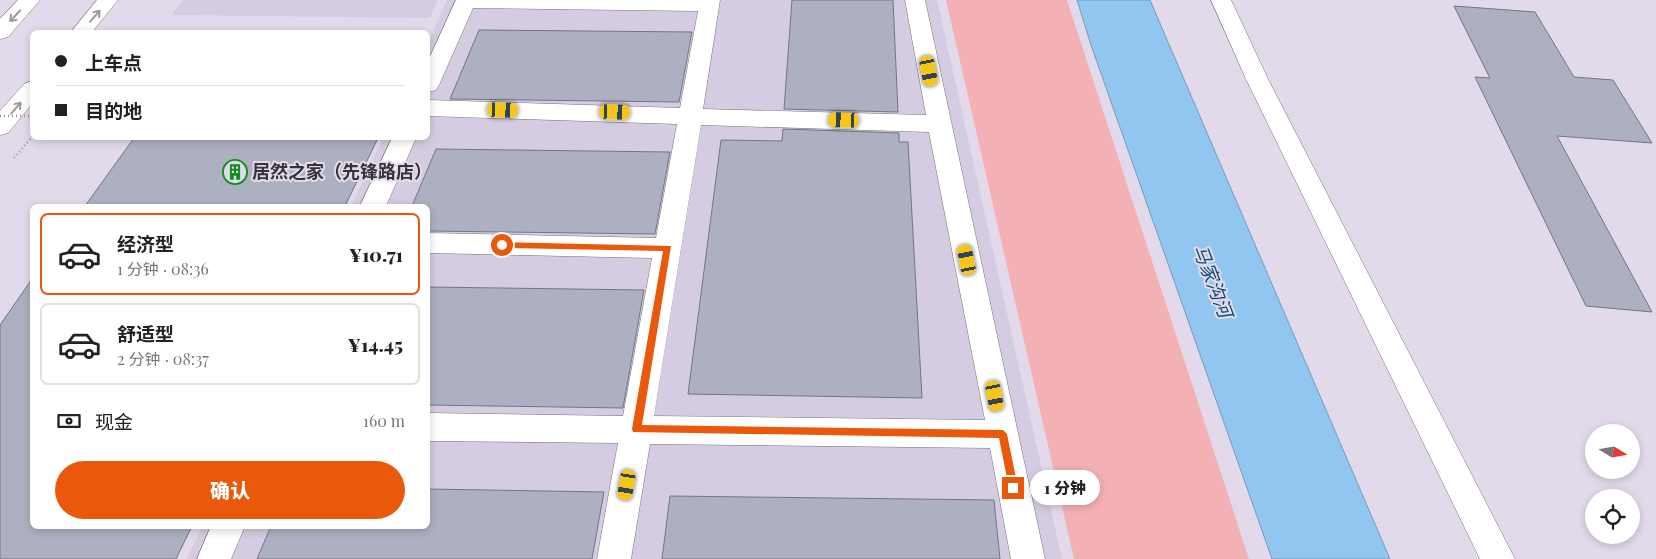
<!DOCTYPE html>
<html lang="zh">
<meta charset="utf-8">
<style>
:root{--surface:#fff;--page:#f2f2f2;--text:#222;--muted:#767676;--line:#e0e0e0;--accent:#ea580c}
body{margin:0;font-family:"Playfair Display","Noto Sans SC",serif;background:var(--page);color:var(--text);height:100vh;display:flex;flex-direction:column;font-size:19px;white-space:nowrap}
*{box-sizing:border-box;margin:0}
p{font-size:16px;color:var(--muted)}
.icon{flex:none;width:28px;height:28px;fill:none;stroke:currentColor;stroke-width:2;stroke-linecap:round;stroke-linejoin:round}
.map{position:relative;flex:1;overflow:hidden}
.side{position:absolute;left:30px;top:204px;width:400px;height:325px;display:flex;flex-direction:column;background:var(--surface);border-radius:8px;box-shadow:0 2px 8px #0003}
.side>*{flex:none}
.hud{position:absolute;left:30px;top:30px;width:400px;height:110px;border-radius:8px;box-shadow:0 2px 8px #0003;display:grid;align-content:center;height:110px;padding:0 25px;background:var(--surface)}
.needle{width:32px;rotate:101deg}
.tools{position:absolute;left:1585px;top:424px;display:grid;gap:10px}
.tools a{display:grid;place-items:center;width:55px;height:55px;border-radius:50%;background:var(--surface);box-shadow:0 2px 8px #0003;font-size:25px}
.end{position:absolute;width:22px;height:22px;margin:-11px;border:6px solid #ea580c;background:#fff;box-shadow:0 0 0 2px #fff}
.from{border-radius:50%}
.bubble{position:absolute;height:35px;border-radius:18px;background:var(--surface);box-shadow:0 2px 8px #0003;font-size:16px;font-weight:800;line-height:35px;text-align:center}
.car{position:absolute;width:15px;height:30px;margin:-15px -8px;border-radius:6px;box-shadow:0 0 4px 1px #0007;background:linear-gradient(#f5c518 24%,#345 0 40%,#f5c518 0 76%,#345 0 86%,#f5c518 0)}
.hud b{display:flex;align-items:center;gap:18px;height:48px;font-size:19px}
.hud b+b{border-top:1px solid var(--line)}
.hud i{width:12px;height:12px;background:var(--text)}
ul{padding:9px 0 0;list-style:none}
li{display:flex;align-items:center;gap:15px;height:82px;margin:0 10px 8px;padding:0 15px;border:2px solid var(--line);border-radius:8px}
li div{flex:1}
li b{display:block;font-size:19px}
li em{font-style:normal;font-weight:800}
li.active{border-color:var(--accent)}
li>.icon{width:45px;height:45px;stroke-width:1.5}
.pay{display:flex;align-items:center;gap:12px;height:55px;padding:0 25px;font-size:19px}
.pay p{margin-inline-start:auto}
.cta{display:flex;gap:10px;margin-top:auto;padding:10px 25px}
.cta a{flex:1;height:58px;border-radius:30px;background:var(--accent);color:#fff;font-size:20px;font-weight:800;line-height:58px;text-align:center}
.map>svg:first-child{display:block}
</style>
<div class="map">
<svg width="1656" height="559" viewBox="0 0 1656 559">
<rect width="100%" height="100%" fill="#e2daea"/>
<!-- built -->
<path fill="#d6cce1" d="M183 0H438L430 18 172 15Z
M447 0H937L1062 559H187L202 526H428V206H351L383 138H428V43Z"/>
<!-- green -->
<path fill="#f4b1b5" d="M946 0H1067L1249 559H1074Z"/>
<!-- water -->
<path fill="#91c6f0" stroke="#769ab9" d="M1077 0H1150L1390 559H1272L1091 45Z"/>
<!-- building -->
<path fill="#acb0c0" stroke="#727584" d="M792 0H893L898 112 784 109Z
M1454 6 1535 12 1574 77 1613 80 1652 143 1557 136 1652 312 1586 306 1475 77 1490 78Z
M479 30 692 32 679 102 450 99Z
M783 129 899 133V142H908L922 398 688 394 721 140 782 141Z
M134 138H378L345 206H85Z
M436 149 670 152 655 234 428 231V206H412Z
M32 279V526H192L176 559H0V325Z
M428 287 644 290 623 408 428 405Z
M428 489 604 492 592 559H257L271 526H428Z
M670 496 994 500 1000 559H662Z"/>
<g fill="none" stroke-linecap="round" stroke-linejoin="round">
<defs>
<path id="minor" d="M456 0H720L703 109 926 115 905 0H925L1045 559H1011L990 448 650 444 631 559H597L618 443 428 441V413L623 416 652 258 428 253V233L656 238 677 124 428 116V100L680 108 698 11 473 8 439 85 436 90 428 92V61ZM701 125 929 132 985 420 654 416Z
M1211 0H1231L1268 79 1515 559H1480L1246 79Z
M392 138H416L386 206H360Z
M211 526H245L231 559H197Z"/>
<path id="major" d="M18 0H40L8 37 0 39V19Z
M97 0H118L92 32H71Z
M32 81V104L8 133 0 135V111L24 84Z"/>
</defs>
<!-- minor casing -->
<use href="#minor" stroke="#78717f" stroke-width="1"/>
<!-- major casing -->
<use href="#major" stroke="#78717f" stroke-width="1"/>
<!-- path -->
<path stroke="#99939f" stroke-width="2.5" stroke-dasharray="1 3" stroke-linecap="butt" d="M14 158 32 137"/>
<!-- minor -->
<use href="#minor" fill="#fff" fill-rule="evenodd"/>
<!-- major -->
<use href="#major" fill="#fff" fill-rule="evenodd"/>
<!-- path-bridge -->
<path stroke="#99939f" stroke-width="2.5" stroke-dasharray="1 3" stroke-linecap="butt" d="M0 116H32"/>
</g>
<!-- one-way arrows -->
<defs><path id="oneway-shaft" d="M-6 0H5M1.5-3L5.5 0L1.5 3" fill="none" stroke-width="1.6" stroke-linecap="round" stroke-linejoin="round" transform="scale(1.25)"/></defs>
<g stroke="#9a999c">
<use href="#oneway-shaft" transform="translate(15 16) rotate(133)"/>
<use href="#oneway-shaft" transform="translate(95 16) rotate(-49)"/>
<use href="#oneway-shaft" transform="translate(16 108) rotate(-49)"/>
</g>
<!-- route -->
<path fill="#ea580c" d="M502 242 671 246 642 425 1003 430 1007 434 1018 488 1017 491 1013 492 1009 488 999 438 633 432 632 429 663 251 502 248 498 245Z"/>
<!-- icons -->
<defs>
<symbol id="building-ring" viewBox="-11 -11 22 22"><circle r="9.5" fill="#e2daea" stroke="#118f1e" stroke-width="1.5"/><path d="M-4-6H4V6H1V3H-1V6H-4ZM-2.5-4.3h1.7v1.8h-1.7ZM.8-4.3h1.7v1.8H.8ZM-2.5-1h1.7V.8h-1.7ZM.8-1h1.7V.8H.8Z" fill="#118f1e"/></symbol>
</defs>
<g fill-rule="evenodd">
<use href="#building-ring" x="221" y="158" width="28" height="28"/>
</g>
<g text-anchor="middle" stroke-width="4" stroke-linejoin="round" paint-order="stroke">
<!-- poi labels -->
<g font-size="18" font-weight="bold" fill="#363339" stroke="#e2daea" text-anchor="start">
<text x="252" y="178">居然之家（先锋路店）</text>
</g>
<!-- water labels -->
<g font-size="19" font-style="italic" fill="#104e76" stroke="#e2daea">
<text transform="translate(1213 281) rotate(69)" y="7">马家沟河</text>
</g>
</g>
</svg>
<div class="tools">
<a><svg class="needle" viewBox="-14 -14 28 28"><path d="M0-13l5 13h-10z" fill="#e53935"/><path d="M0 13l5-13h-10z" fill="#767676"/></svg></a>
<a><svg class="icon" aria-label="locate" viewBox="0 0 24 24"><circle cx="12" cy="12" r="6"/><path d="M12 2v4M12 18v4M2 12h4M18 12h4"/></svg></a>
</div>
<i class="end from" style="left:502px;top:245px"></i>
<i class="end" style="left:1013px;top:488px"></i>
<div class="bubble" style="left:1030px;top:470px;width:70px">1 分钟</div>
<i class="car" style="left:929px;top:71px;rotate:169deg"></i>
<i class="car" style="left:503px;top:110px;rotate:92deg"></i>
<i class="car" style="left:615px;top:112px;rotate:92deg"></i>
<i class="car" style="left:844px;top:120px;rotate:272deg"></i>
<i class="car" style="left:967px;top:260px;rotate:349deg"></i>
<i class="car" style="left:995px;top:396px;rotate:169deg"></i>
<i class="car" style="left:627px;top:485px;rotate:190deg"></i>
<div class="hud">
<b><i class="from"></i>上车点</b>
<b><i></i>目的地</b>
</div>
<section class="side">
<ul>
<li class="active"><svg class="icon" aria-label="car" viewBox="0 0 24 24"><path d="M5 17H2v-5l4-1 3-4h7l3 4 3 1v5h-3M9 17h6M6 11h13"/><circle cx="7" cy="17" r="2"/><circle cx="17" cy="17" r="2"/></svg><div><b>经济型</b><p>1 分钟 · 08:36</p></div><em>¥10.71</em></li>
<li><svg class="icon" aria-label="car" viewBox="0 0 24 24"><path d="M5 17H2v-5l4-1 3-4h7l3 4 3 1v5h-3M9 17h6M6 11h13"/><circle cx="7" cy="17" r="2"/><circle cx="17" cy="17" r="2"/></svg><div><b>舒适型</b><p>2 分钟 · 08:37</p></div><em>¥14.45</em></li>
</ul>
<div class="pay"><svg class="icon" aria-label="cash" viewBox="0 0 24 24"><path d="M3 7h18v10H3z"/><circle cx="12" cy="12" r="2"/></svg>现金<p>160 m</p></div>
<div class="cta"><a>确认</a></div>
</section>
</div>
